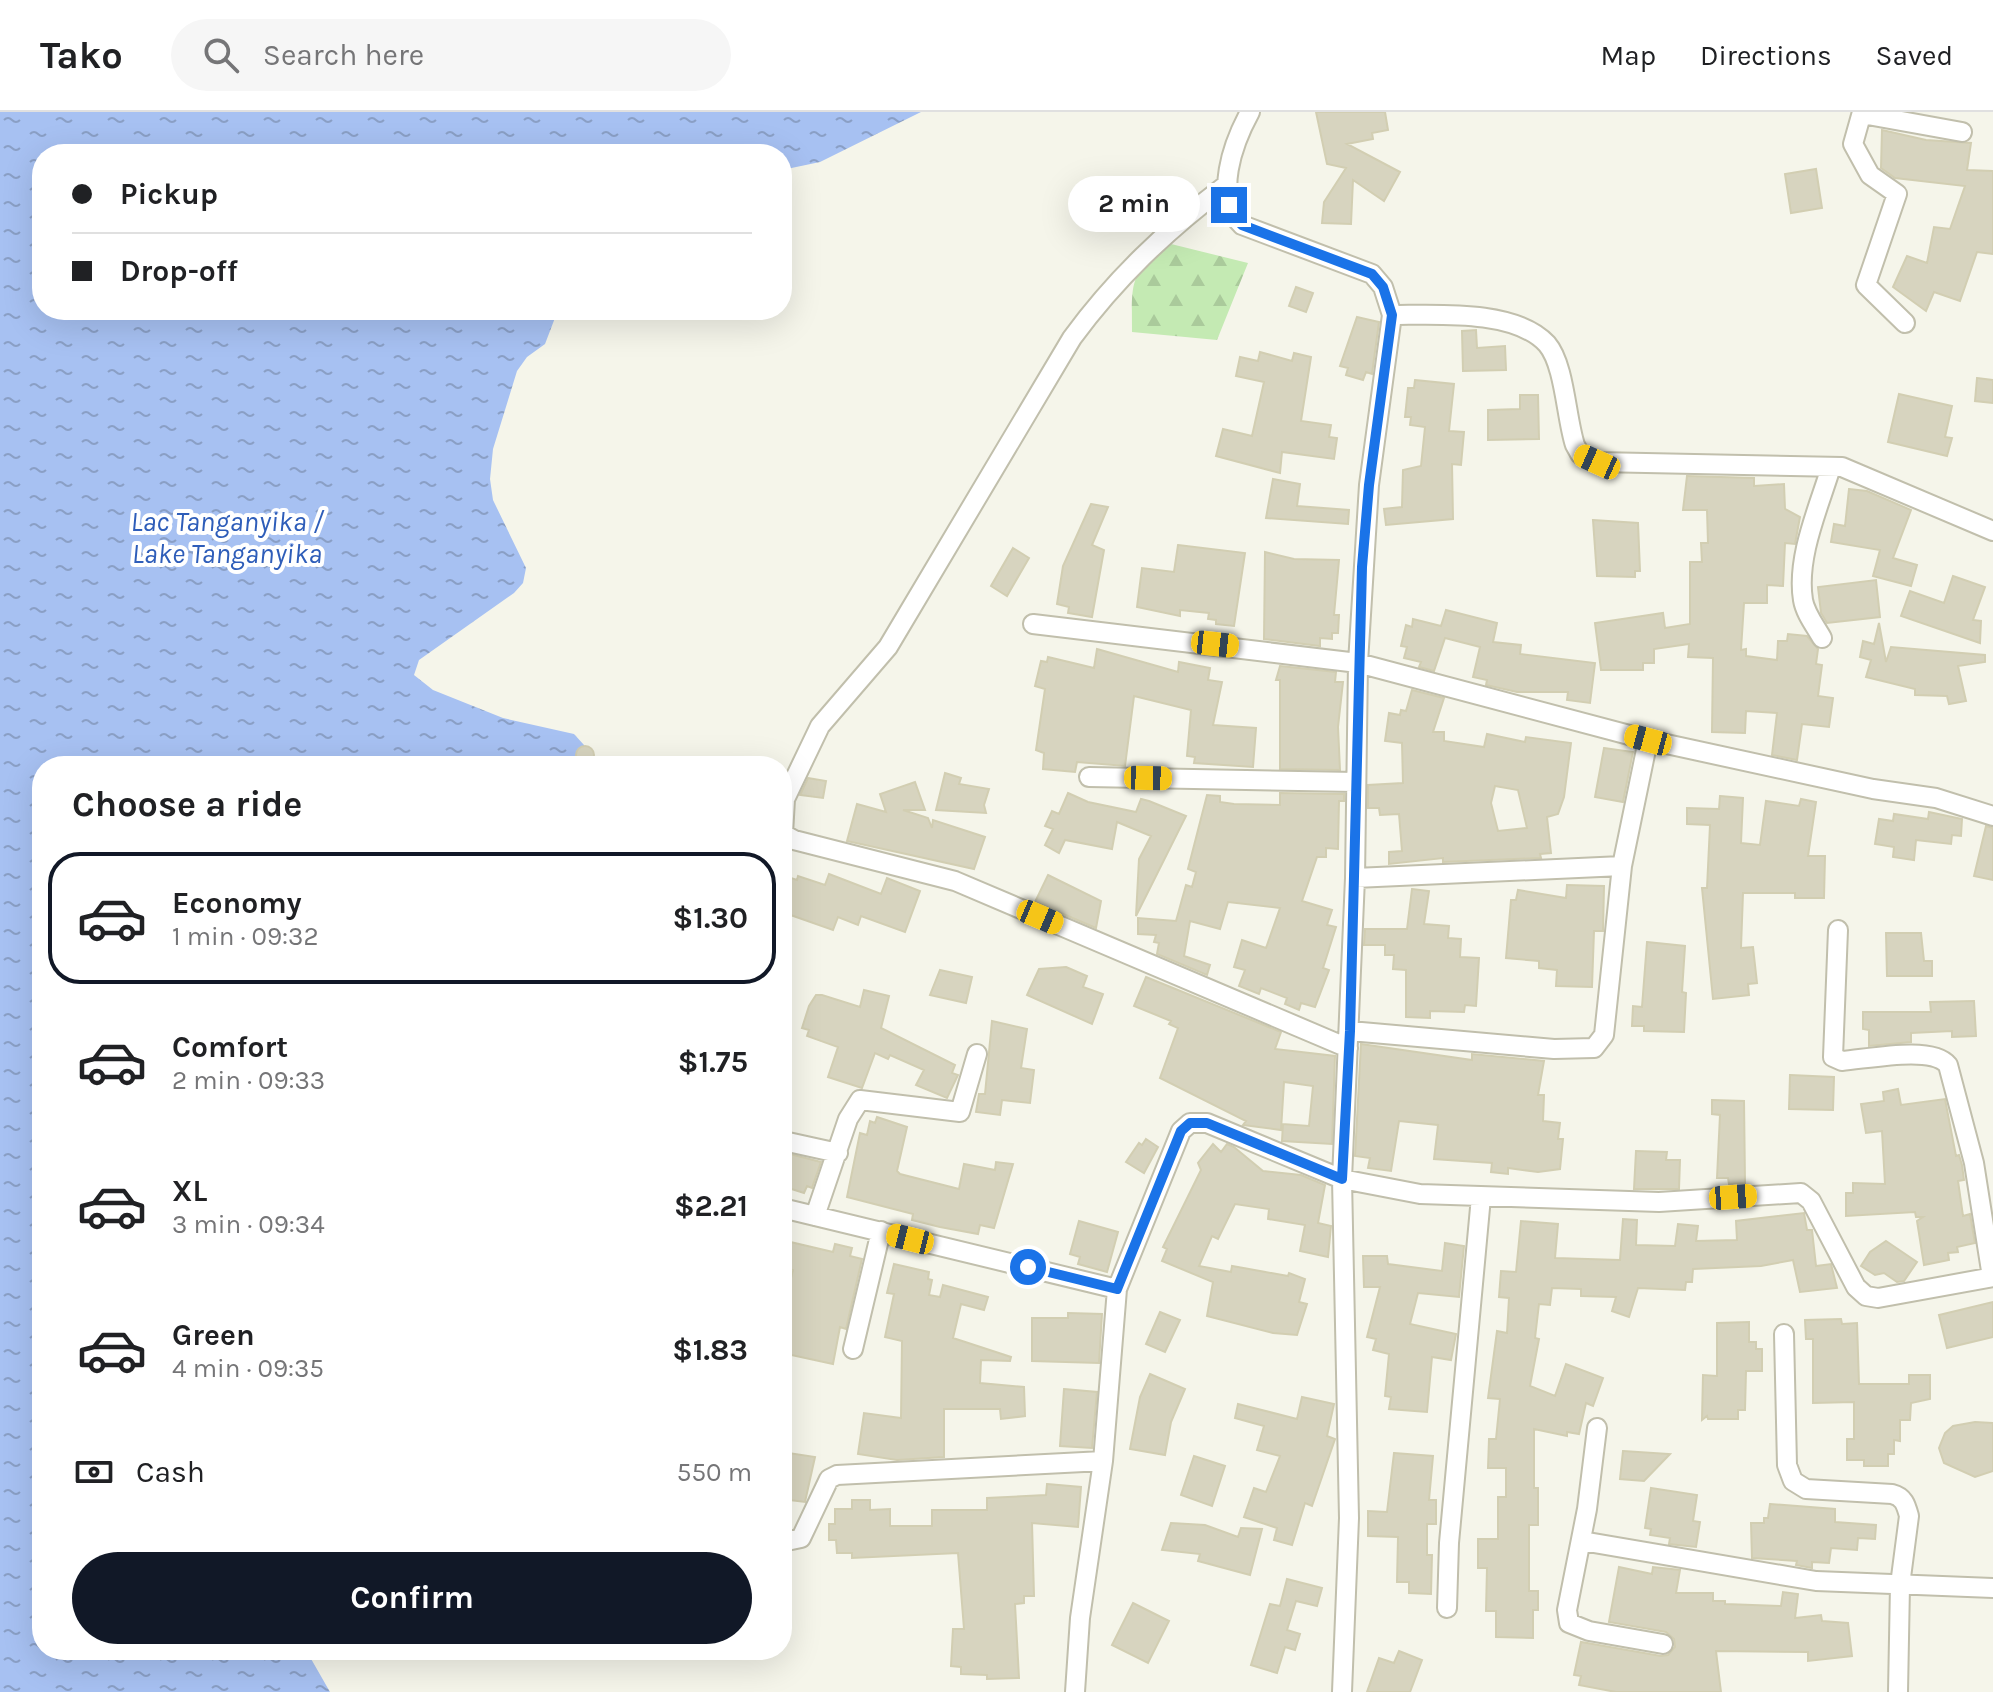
<!DOCTYPE html>
<meta charset="utf-8">
<style>
:root{--surface:#fff;--page:#f6f6f6;--text:#202124;--muted:#757577;--line:#e0e0e0;--accent:#111827}
body{margin:0;font-family:Karla,sans-serif;background:var(--page);color:var(--text);height:100vh;display:flex;flex-direction:column;font-size:30px;white-space:nowrap}
*{box-sizing:border-box;margin:0}
p{font-size:26px;color:var(--muted)}
.icon{flex:none;width:44px;height:44px;fill:none;stroke:currentColor;stroke-width:2;stroke-linecap:round;stroke-linejoin:round}
.map{position:relative;flex:1;overflow:hidden}
.drawer{position:absolute;left:32px;top:644px;width:760px;height:904px;display:flex;flex-direction:column;background:var(--surface);border-radius:32px;box-shadow:0 8px 32px #0002}
.drawer>*{flex:none}
.banner{position:absolute;left:32px;top:32px;width:760px;height:176px;border-radius:32px;box-shadow:0 8px 32px #0002;display:grid;align-content:center;height:176px;padding:0 40px;background:var(--surface)}
.end{position:absolute;width:36px;height:36px;margin:-18px;border:10px solid #1a73e8;background:#fff;box-shadow:0 0 0 4px #fff}
.from{border-radius:50%}
.bubble{position:absolute;height:56px;border-radius:28px;background:var(--surface);box-shadow:0 8px 32px #0002;font-size:26px;font-weight:700;line-height:56px;text-align:center}
.car{position:absolute;width:24px;height:48px;margin:-24px -12px;border-radius:10px;box-shadow:0 0 6px 2px #0007;background:linear-gradient(#f5c518 24%,#345 0 40%,#f5c518 0 76%,#345 0 86%,#f5c518 0)}
.banner b{display:flex;align-items:center;gap:28px;height:76px;font-size:30px}
.banner b+b{border-top:2px solid var(--line)}
.banner i{width:20px;height:20px;background:var(--text)}
ul{padding:0;list-style:none}
li{display:flex;align-items:center;gap:24px;height:132px;margin:0 16px 12px;padding:0 24px;border:4px solid transparent;border-radius:32px}
li div{flex:1}
li b{display:block;font-size:30px}
li em{font-style:normal;font-weight:700}
li.selected{border-color:var(--accent)}
li>.icon{width:72px;height:72px;stroke-width:1.5}
h2{padding:0 40px;font-size:36px;line-height:96px}
.pay{display:flex;align-items:center;gap:20px;height:88px;padding:0 40px;font-size:30px}
.pay p{margin-inline-start:auto}
.cta{display:flex;gap:16px;margin-top:auto;padding:16px 40px}
.cta a{flex:1;height:92px;border-radius:48px;background:var(--accent);color:#fff;font-size:32px;font-weight:700;line-height:92px;text-align:center}
header{display:flex;align-items:center;gap:48px;box-sizing:border-box;height:112px;padding:0 40px;background:var(--surface);border-bottom:2px solid var(--line)}
header strong{font-size:38px}
nav{display:flex;gap:44px;margin-inline-start:auto;font-size:28px}
.search{width:560px;height:72px;background:var(--page);display:flex;align-items:center;gap:20px;box-sizing:border-box;padding:0 28px;border-radius:44px;color:var(--muted);font-size:30px}
.map>svg:first-child{display:block}
</style>
<header>
<strong>Tako</strong>
<div class="search"><svg class="icon" aria-label="search" viewBox="0 0 24 24"><circle cx="10" cy="10" r="6"/><path d="M15 15l6 6"/></svg>Search here</div>
<nav><a>Map</a><a>Directions</a><a>Saved</a></nav>
</header>
<div class="map">
<svg width="1993" height="1580" viewBox="0 0 1993 1580">
<defs>
<pattern id="forest-firs" width="22" height="20" patternUnits="userSpaceOnUse" patternTransform="scale(2)"><rect width="22" height="20" fill="#c4eab3"/><path d="M5 1l3.5 6h-7zM16 11l3.5 6h-7z" fill="#aaca9b"/></pattern>
<pattern id="water-ripples" width="26" height="14" patternUnits="userSpaceOnUse" patternTransform="scale(2)"><rect width="26" height="14" fill="#a7c1f2"/><path d="M2 4q2-2 4 0t4 0M15 11q2-2 4 0t4 0" fill="none" stroke="#8a9fc5"/></pattern>
</defs>
<rect width="100%" height="100%" fill="#f5f5ea"/>
<!-- forest -->
<path fill="url(#forest-firs)" d="M1167 131 1248 151 1217 228 1132 220C1132 173 1128 162 1167 131Z"/>
<!-- water -->
<path fill="url(#water-ripples)" d="M0 0H921L820 50 782 58V42H42V198H558L545 232 527 245 517 259 493 337 490 367 493 388 526 456 523 471 514 481 419 548 414 563 433 578 503 606 574 622 584 633 588 654H42V1538H306L330 1580H0Z"/>
<!-- building -->
<path fill="#d7d4bf" stroke="#d2ceb2" stroke-width="2" fill-rule="evenodd" d="M1316 0H1385L1388 18 1372 21 1373 27 1347 32 1400 60 1384 89 1353 68 1351 112 1322 111 1324 90 1346 56 1327 52Z
M1882 18 1926 28 1971 31 1967 58 1993 59V142L1977 140 1960 189 1934 180 1926 199 1893 175 1907 144 1927 151 1934 115 1950 117 1965 74 1895 66 1881 56Z
M1816 57 1822 96 1791 101 1785 62Z
M1296 175 1313 181 1306 200 1289 194Z
M1357 205 1379 210 1372 262 1366 260 1363 268 1346 263 1348 256 1340 254Z
M1476 218 1477 236 1505 234 1506 258 1463 259 1462 219Z
M1260 240 1292 249 1294 241 1311 245 1301 309 1331 313 1329 325 1337 326 1334 347 1282 340 1280 361 1216 344 1223 317 1252 324 1264 270 1236 264 1240 245 1258 249Z
M1977 266 1993 268V291L1975 289Z
M1415 268 1454 272 1449 319 1464 320 1461 353 1452 352 1453 407 1386 413 1384 397 1402 395 1403 358 1421 354 1425 315 1410 313 1411 305H1405L1408 276H1414Z
M1899 282 1952 294 1945 325 1952 326 1947 344 1888 330Z
M1520 283H1538L1539 327 1488 328V298L1520 297Z
M1687 364 1754 366V374L1784 372 1785 397 1800 405 1795 432 1785 431 1783 474 1767 473V491H1744L1741 538 1746 537V544L1777 548 1778 529H1787L1788 522 1807 524 1818 537 1816 552 1822 553 1818 584 1833 586 1829 615 1802 612 1797 648 1772 643 1777 601 1746 599 1745 621 1712 620 1713 546 1688 545 1689 532 1654 537V551H1643V558H1601L1595 511 1663 501 1665 516 1690 512V450H1702L1701 431H1708L1707 398H1683Z
M1273 367 1300 372 1297 394 1349 398 1348 412 1266 406Z
M1849 377 1867 379 1911 398 1893 446 1917 453 1911 474 1873 464 1880 438 1831 430 1834 412 1845 414Z
M1091 392 1108 395 1092 433 1104 438 1092 505 1068 501 1069 495 1057 492 1063 454Z
M1593 408 1638 411 1640 459H1635V465L1597 464Z
M1178 433 1245 441 1234 514 1216 512V508L1208 507 1209 501 1180 498V504L1137 495 1142 456 1174 460Z
M1013 436 1029 446 1007 484 991 474Z
M1265 440 1294 447 1339 448 1334 503H1339L1338 521H1332V527L1320 526V534L1264 527Z
M1953 464 1985 475 1973 508 1981 509 1980 531 1901 504 1910 479 1944 491Z
M1876 468 1880 505 1827 511 1821 501 1818 475Z
M1446 498 1497 511 1493 530 1521 533 1520 542 1595 551 1590 591 1567 588 1568 580H1517L1486 573 1487 568 1473 565 1480 535 1445 526 1434 559 1419 555 1421 550 1404 546 1407 535 1401 534 1406 513 1412 515 1413 507 1441 514Z
M1879 511 1886 550 1891 535 1985 543V550L1958 554 1966 589 1949 592 1947 584 1915 583V577L1866 565 1871 548 1860 545 1863 529 1874 532Z
M1097 537 1178 560 1179 550 1210 556 1208 568 1222 570 1213 613 1256 616 1253 655 1194 651 1195 645 1187 644 1191 598 1134 584 1125 654 1077 650 1075 660 1043 657 1044 641 1036 638 1045 577 1035 574 1041 549 1047 550 1048 545 1094 556Z
M1280 554 1336 560 1335 570H1343L1338 615 1340 658 1280 657V568H1276Z
M1412 578 1444 586 1433 620H1444V629L1484 635 1487 622 1525 630 1526 625 1571 631 1564 685 1558 702 1547 705 1551 741 1540 742 1541 746 1443 750V746L1389 752V740L1402 739 1399 702 1380 703 1379 696H1368V673L1403 671 1402 631 1385 629 1389 601 1400 603 1401 598 1406 599ZM1495 674 1518 678 1527 716 1498 719 1491 691Z
M576 643a9 9 0 1 1 18 0a9 9 0 1 1-18 0Z
M1604 636 1633 640 1623 690 1595 685Z
M945 661 961 666 959 672 989 677 984 693 986 701 936 698Z
M808 666 826 669 823 686 800 683Z
M915 670 925 698H903L928 706 932 716 933 708 985 725 974 757 847 729 857 692 886 700 880 682Z
M1068 681 1088 690 1136 700 1141 687 1149 689 1186 704 1136 804 1139 747 1151 724 1117 710 1112 737 1065 728 1059 741 1045 733 1053 717 1045 714 1052 699 1059 702Z
M1280 681 1344 682V689H1339L1338 737 1326 736V745H1317L1302 789 1332 798 1327 813 1336 815 1323 856 1329 858 1315 895 1301 891 1299 898 1285 892 1287 886 1261 876 1259 882 1239 874 1245 858 1234 855 1242 828 1266 836 1280 796 1228 790 1220 817 1190 809 1184 844 1210 853 1207 863 1157 842 1159 831 1154 830 1156 823 1138 822V806L1176 809 1186 773 1192 775 1196 760 1188 757 1207 683 1220 684V690L1234 692 1280 693Z
M1720 684 1743 686 1741 731 1760 733 1766 689 1799 694 1801 687 1816 690 1808 744H1825L1824 786H1795V781H1743L1741 836 1753 835 1757 871 1748 872 1749 883 1713 887 1702 776H1707L1710 713 1687 712V696L1719 697Z
M1929 700 1962 707 1961 724 1952 723 1951 732 1916 728 1914 748 1893 745 1894 735 1875 732 1879 707 1893 709 1894 702 1928 707Z
M1986 714 1993 716V768L1974 764Z
M829 762 881 782 887 766 920 779 905 820 861 804 858 813 838 805 833 818 782 800 785 764 797 768 798 764 825 773Z
M1048 763 1101 789 1096 816 1035 790Z
M1567 773 1604 774 1603 819H1594L1592 875 1556 874 1557 858 1539 856V849L1506 846 1511 788H1516L1518 778 1566 786Z
M1412 777 1429 779 1424 812 1449 814 1448 826 1461 827 1460 845 1479 846 1476 894 1465 893 1464 900 1430 899V906L1406 905V858L1393 857 1394 843H1385V833H1364L1365 817H1407Z
M1886 821H1921L1924 849H1932V864H1887Z
M1647 830 1685 834 1682 880 1686 881 1684 920 1644 919V914H1632L1633 894 1642 895Z
M1066 855 1087 864 1083 875 1103 882 1092 912 1027 883 1039 857Z
M940 858 972 865 966 891 930 883Z
M1146 865 1281 920 1275 937 1335 944 1332 1032 1282 1029 1283 1012 1309 1014 1313 974 1284 970 1281 1018 1243 1013 1246 1009 1160 966 1178 916 1169 912 1171 909 1134 894Z
M864 878 889 884 881 916 955 953 952 961 958 963 947 986 916 973 924 958 890 943 888 947 875 941 862 976 828 965 838 935 807 924 809 918 802 916 809 894 816 883H822L860 895Z
M1974 889 1976 924 1952 925V919L1911 921V930L1869 934V918L1863 917V900H1931L1930 890Z
M992 909 1027 917 1021 956 1034 958 1030 991 1002 988 1000 1003 976 1000 979 982H985Z
M1361 932 1472 948V942L1544 949 1538 983H1544L1543 1009 1560 1011 1558 1027H1563L1560 1057 1538 1060 1508 1056V1062L1491 1060 1492 1051 1434 1047 1438 1013 1399 1009 1391 1059 1368 1056 1370 1046 1355 1044Z
M1790 963 1834 965 1833 998 1789 997Z
M1898 977 1901 993 1945 987 1956 1044 1959 1043 1962 1053 1964 1068 1958 1069 1963 1104 1970 1102 1975 1131 1957 1135 1958 1140 1948 1141 1949 1148 1924 1153 1917 1109 1923 1105H1916L1915 1100 1846 1104V1081H1853V1071L1885 1072 1882 1019 1866 1021 1861 992 1884 989 1883 980Z
M1712 988 1744 989 1745 1071 1729 1072 1728 1066H1717L1720 1003 1712 1002Z
M877 1005 907 1015 897 1059 900 1062 959 1077 964 1052 995 1058 996 1050 1013 1052 994 1116 980 1113 978 1122 940 1115 912 1108 913 1102 847 1085 860 1021 867 1023 870 1009 875 1011Z
M1146 1027 1158 1035 1144 1061 1126 1050 1139 1031 1142 1033Z
M1213 1032 1221 1040 1227 1032 1234 1035 1263 1059 1301 1063 1325 1073 1318 1111 1331 1114 1328 1145 1300 1139 1305 1113 1268 1107 1269 1097 1235 1092 1218 1127 1212 1124 1199 1154 1231 1160 1232 1154 1288 1164 1289 1161 1305 1167 1299 1190 1307 1192 1297 1223 1273 1221 1207 1204 1213 1170 1162 1149 1167 1137 1163 1135 1201 1058 1198 1051Z
M1636 1039 1667 1040 1666 1048H1680L1679 1077H1634Z
M782 1040 821 1050 812 1076 807 1074 804 1081 782 1074Z
M1804 1101 1807 1118H1812L1816 1154 1831 1152 1837 1176 1800 1180 1793 1148 1761 1154 1693 1157 1692 1170H1686L1685 1178 1638 1176 1629 1205 1612 1199 1616 1185 1581 1184V1177L1552 1176 1550 1193 1539 1192 1535 1226 1539 1227 1530 1274 1555 1284 1566 1252 1603 1266 1593 1294 1586 1291 1579 1322 1567 1320V1324L1534 1317V1376H1538V1413H1529V1479H1538V1498H1533V1526L1496 1525V1499H1486L1487 1456H1478V1427H1498V1385H1506V1356H1488L1489 1327H1496L1500 1287 1488 1286 1497 1219 1507 1221 1509 1186 1499 1185 1501 1159 1516 1160 1521 1109 1558 1112 1555 1146 1620 1148 1623 1107 1637 1108 1636 1133 1675 1134 1678 1112 1698 1114 1696 1129 1737 1128 1736 1109Z
M1079 1109 1118 1120 1107 1160 1078 1152 1080 1145 1070 1142Z
M782 1128 833 1140 835 1132 852 1136 850 1144 862 1147 846 1217 840 1215 833 1252 782 1241V1203L793 1158 782 1156Z
M1886 1129 1917 1150 1904 1169 1897 1170 1884 1161 1875 1163 1861 1154 1870 1140Z
M1445 1131 1464 1134 1459 1185 1418 1181 1410 1212 1456 1222 1451 1248 1432 1245 1427 1300 1389 1297 1391 1285 1385 1284 1389 1242 1373 1238 1376 1227 1367 1225 1380 1175H1364L1363 1144H1387L1388 1152 1442 1159Z
M894 1152 929 1160 928 1167 932 1168 929 1183 940 1185 943 1173 988 1185 984 1198 961 1192 953 1226 1011 1245 1010 1249 981 1248 980 1271 1024 1275 1025 1304 1001 1307 1000 1297H944V1345L897 1348 858 1342 864 1301 901 1306 902 1229 885 1225 894 1182 887 1181Z
M1993 1190V1225L1947 1236 1939 1203Z
M1160 1200 1180 1208 1165 1240 1146 1232Z
M1068 1201 1102 1202 1099 1251 1032 1249V1206H1068Z
M1841 1207 1842 1212 1857 1211 1859 1272H1909V1263H1930V1287L1911 1291 1910 1308H1900V1329L1894 1328V1342H1888V1354H1864V1348H1847V1327H1854V1290L1813 1291V1227H1806L1805 1208Z
M1749 1210V1230H1756V1237H1762V1259H1746L1745 1298H1738V1307H1708L1707 1304 1702 1308 1703 1263 1717 1264V1211Z
M1150 1262 1185 1277 1171 1310 1165 1343 1130 1337 1140 1285Z
M1064 1277 1097 1280 1092 1336 1060 1334Z
M1302 1285 1334 1292 1327 1324 1335 1327 1312 1394 1305 1391 1292 1433 1274 1428 1277 1416 1244 1405 1254 1376 1266 1380 1280 1344 1257 1338 1264 1314 1235 1306 1238 1292 1297 1307Z
M1975 1310 1993 1311V1359L1975 1365 1944 1351 1939 1336 1945 1321 1953 1314Z
M1623 1339 1670 1342 1644 1369 1620 1367Z
M782 1340 815 1345 805 1390 782 1387Z
M1394 1341 1433 1344 1429 1388H1436V1412H1427V1443H1432L1431 1482 1409 1481V1470H1397L1398 1425 1368 1424V1399L1387 1400Z
M1194 1344 1225 1354 1212 1394 1181 1383Z
M1047 1372 1081 1375 1078 1415 1032 1411 1034 1484H1024V1491L1015 1492 1019 1566 987 1567V1563L961 1562V1555L951 1554 953 1517H964L958 1441 852 1446V1441H837L836 1428H829V1412H835V1397H852V1388H870V1398L890 1397V1414H932V1398H987V1386L1046 1383Z
M1651 1376 1697 1383 1693 1409 1700 1410 1696 1435 1669 1432 1670 1426 1650 1423 1651 1417 1645 1416Z
M1770 1392 1835 1397V1410L1876 1413 1875 1427 1858 1426 1857 1438 1831 1436 1829 1451 1812 1450V1456L1796 1453 1797 1449 1752 1446 1751 1411H1764V1406H1768Z
M1171 1411 1205 1413 1238 1425 1241 1416 1262 1417 1250 1463 1198 1449 1200 1442 1162 1438Z
M1619 1455 1652 1462 1653 1455 1680 1458 1676 1481H1713V1489H1725V1492L1781 1494 1783 1480 1798 1482 1795 1506 1821 1503 1822 1509 1848 1511 1852 1544 1808 1549V1540L1716 1539 1721 1580H1616L1579 1573 1581 1564 1574 1563 1581 1530 1661 1544 1668 1543 1675 1535 1674 1527 1666 1520 1609 1510Z
M1287 1467 1322 1476 1317 1494 1296 1489 1287 1518 1300 1522 1295 1538 1285 1535 1277 1561 1251 1553 1270 1492 1280 1494Z
M1133 1491 1169 1509 1148 1551 1112 1533Z
M1399 1539 1422 1548 1410 1580H1367L1379 1546 1394 1551Z"/>
<g fill="none" stroke-linecap="round" stroke-linejoin="round">
<defs>
<path id="minor" d="M1250 0C1233 31 1213 85 1242 113L1372 162 1383 175 1392 203 1369 373 1358 551 1355 766 1342 1067 1349 1406 1342 1580
M1862 0 1853 32 1870 63 1897 82 1866 173 1905 211
M1862 2 1962 20
M1225 74C1166 119 1116 166 1072 226L888 535 820 614 785 687 783 722 794 728 955 769 1348 936
M1392 203C1435 203 1515 197 1547 232 1565 253 1566 306 1575 333L1580 342 1597 350 1842 355 1993 419
M1033 512 1358 551 1648 628 1873 677 1936 686 1993 704
M1822 526C1816 515 1805 501 1803 488 1796 445 1819 395 1831 355
M1089 665 1356 670
M1355 766 1622 754 1648 628
M1838 818 1833 945 1842 949C1868 947 1932 933 1948 953L1974 1051 1992 1165
M1350 919 1554 937 1594 936 1604 923 1622 754
M788 1030 838 1041
M782 1096 1117 1177
M815 1104 848 1007 860 988 960 1000 977 942
M1784 1222 1787 1353 1793 1369 1806 1377 1892 1382C1904 1385 1906 1393 1909 1404L1900 1473 1898 1580
M853 1237 881 1119
M1597 1316 1587 1397 1567 1498 1569 1511 1589 1519 1663 1532
M1582 1429 1816 1469 1993 1476
M782 1430 801 1426 829 1367 837 1363 1103 1349
M1447 1496 1449 1431 1481 1085
M1075 1580 1080 1506 1103 1349 1117 1177 1181 1019 1190 1011H1207L1342 1067 1420 1082 1659 1090 1801 1081 1811 1089 1856 1175 1866 1184 1878 1186 1993 1165"/>
</defs>
<!-- minor casing -->
<use href="#minor" stroke="#c1bfac" stroke-width="22"/>
<!-- minor -->
<use href="#minor" stroke="#fff" stroke-width="18"/>
</g>
<g fill="none" stroke-linecap="round" stroke-linejoin="round">
<!-- route -->
<path stroke="#1a73e8" stroke-width="10" d="M1028 1155 1117 1177 1181 1019 1190 1011H1207L1342 1067 1350 919 1362 455 1369 373 1392 203 1383 175 1372 162 1242 113 1232 103 1229 93"/>
</g>
<g text-anchor="middle" stroke-width="8" stroke-linejoin="round" paint-order="stroke">
<!-- water labels -->
<g font-size="28" font-style="italic" fill="#2e5db9" stroke="#fff">
<text x="227" y="419">Lac Tanganyika /<tspan x="227" dy="32">Lake Tanganyika</tspan></text>
</g>
</g>
</svg>
<i class="end from" style="left:1028px;top:1155px"></i>
<i class="end" style="left:1229px;top:93px"></i>
<div class="bubble" style="left:1068px;top:64px;width:132px">2 min</div>
<i class="car" style="left:1597px;top:350px;rotate:294deg"></i>
<i class="car" style="left:1215px;top:532px;rotate:96deg"></i>
<i class="car" style="left:1648px;top:628px;rotate:285deg"></i>
<i class="car" style="left:1148px;top:666px;rotate:91deg"></i>
<i class="car" style="left:1040px;top:805px;rotate:113deg"></i>
<i class="car" style="left:1733px;top:1085px;rotate:86deg"></i>
<i class="car" style="left:910px;top:1127px;rotate:284deg"></i>
<div class="banner">
<b><i class="from"></i>Pickup</b>
<b><i></i>Drop-off</b>
</div>
<section class="drawer">
<h2>Choose a ride</h2>
<ul>
<li class="selected"><svg class="icon" aria-label="car" viewBox="0 0 24 24"><path d="M5 17H2v-5l4-1 3-4h7l3 4 3 1v5h-3M9 17h6M6 11h13"/><circle cx="7" cy="17" r="2"/><circle cx="17" cy="17" r="2"/></svg><div><b>Economy</b><p>1 min · 09:32</p></div><em>$1.30</em></li>
<li><svg class="icon" aria-label="car" viewBox="0 0 24 24"><path d="M5 17H2v-5l4-1 3-4h7l3 4 3 1v5h-3M9 17h6M6 11h13"/><circle cx="7" cy="17" r="2"/><circle cx="17" cy="17" r="2"/></svg><div><b>Comfort</b><p>2 min · 09:33</p></div><em>$1.75</em></li>
<li><svg class="icon" aria-label="car" viewBox="0 0 24 24"><path d="M5 17H2v-5l4-1 3-4h7l3 4 3 1v5h-3M9 17h6M6 11h13"/><circle cx="7" cy="17" r="2"/><circle cx="17" cy="17" r="2"/></svg><div><b>XL</b><p>3 min · 09:34</p></div><em>$2.21</em></li>
<li><svg class="icon" aria-label="car" viewBox="0 0 24 24"><path d="M5 17H2v-5l4-1 3-4h7l3 4 3 1v5h-3M9 17h6M6 11h13"/><circle cx="7" cy="17" r="2"/><circle cx="17" cy="17" r="2"/></svg><div><b>Green</b><p>4 min · 09:35</p></div><em>$1.83</em></li>
</ul>
<div class="pay"><svg class="icon" aria-label="cash" viewBox="0 0 24 24"><path d="M3 7h18v10H3z"/><circle cx="12" cy="12" r="2"/></svg>Cash<p>550 m</p></div>
<div class="cta"><a>Confirm</a></div>
</section>
</div>
